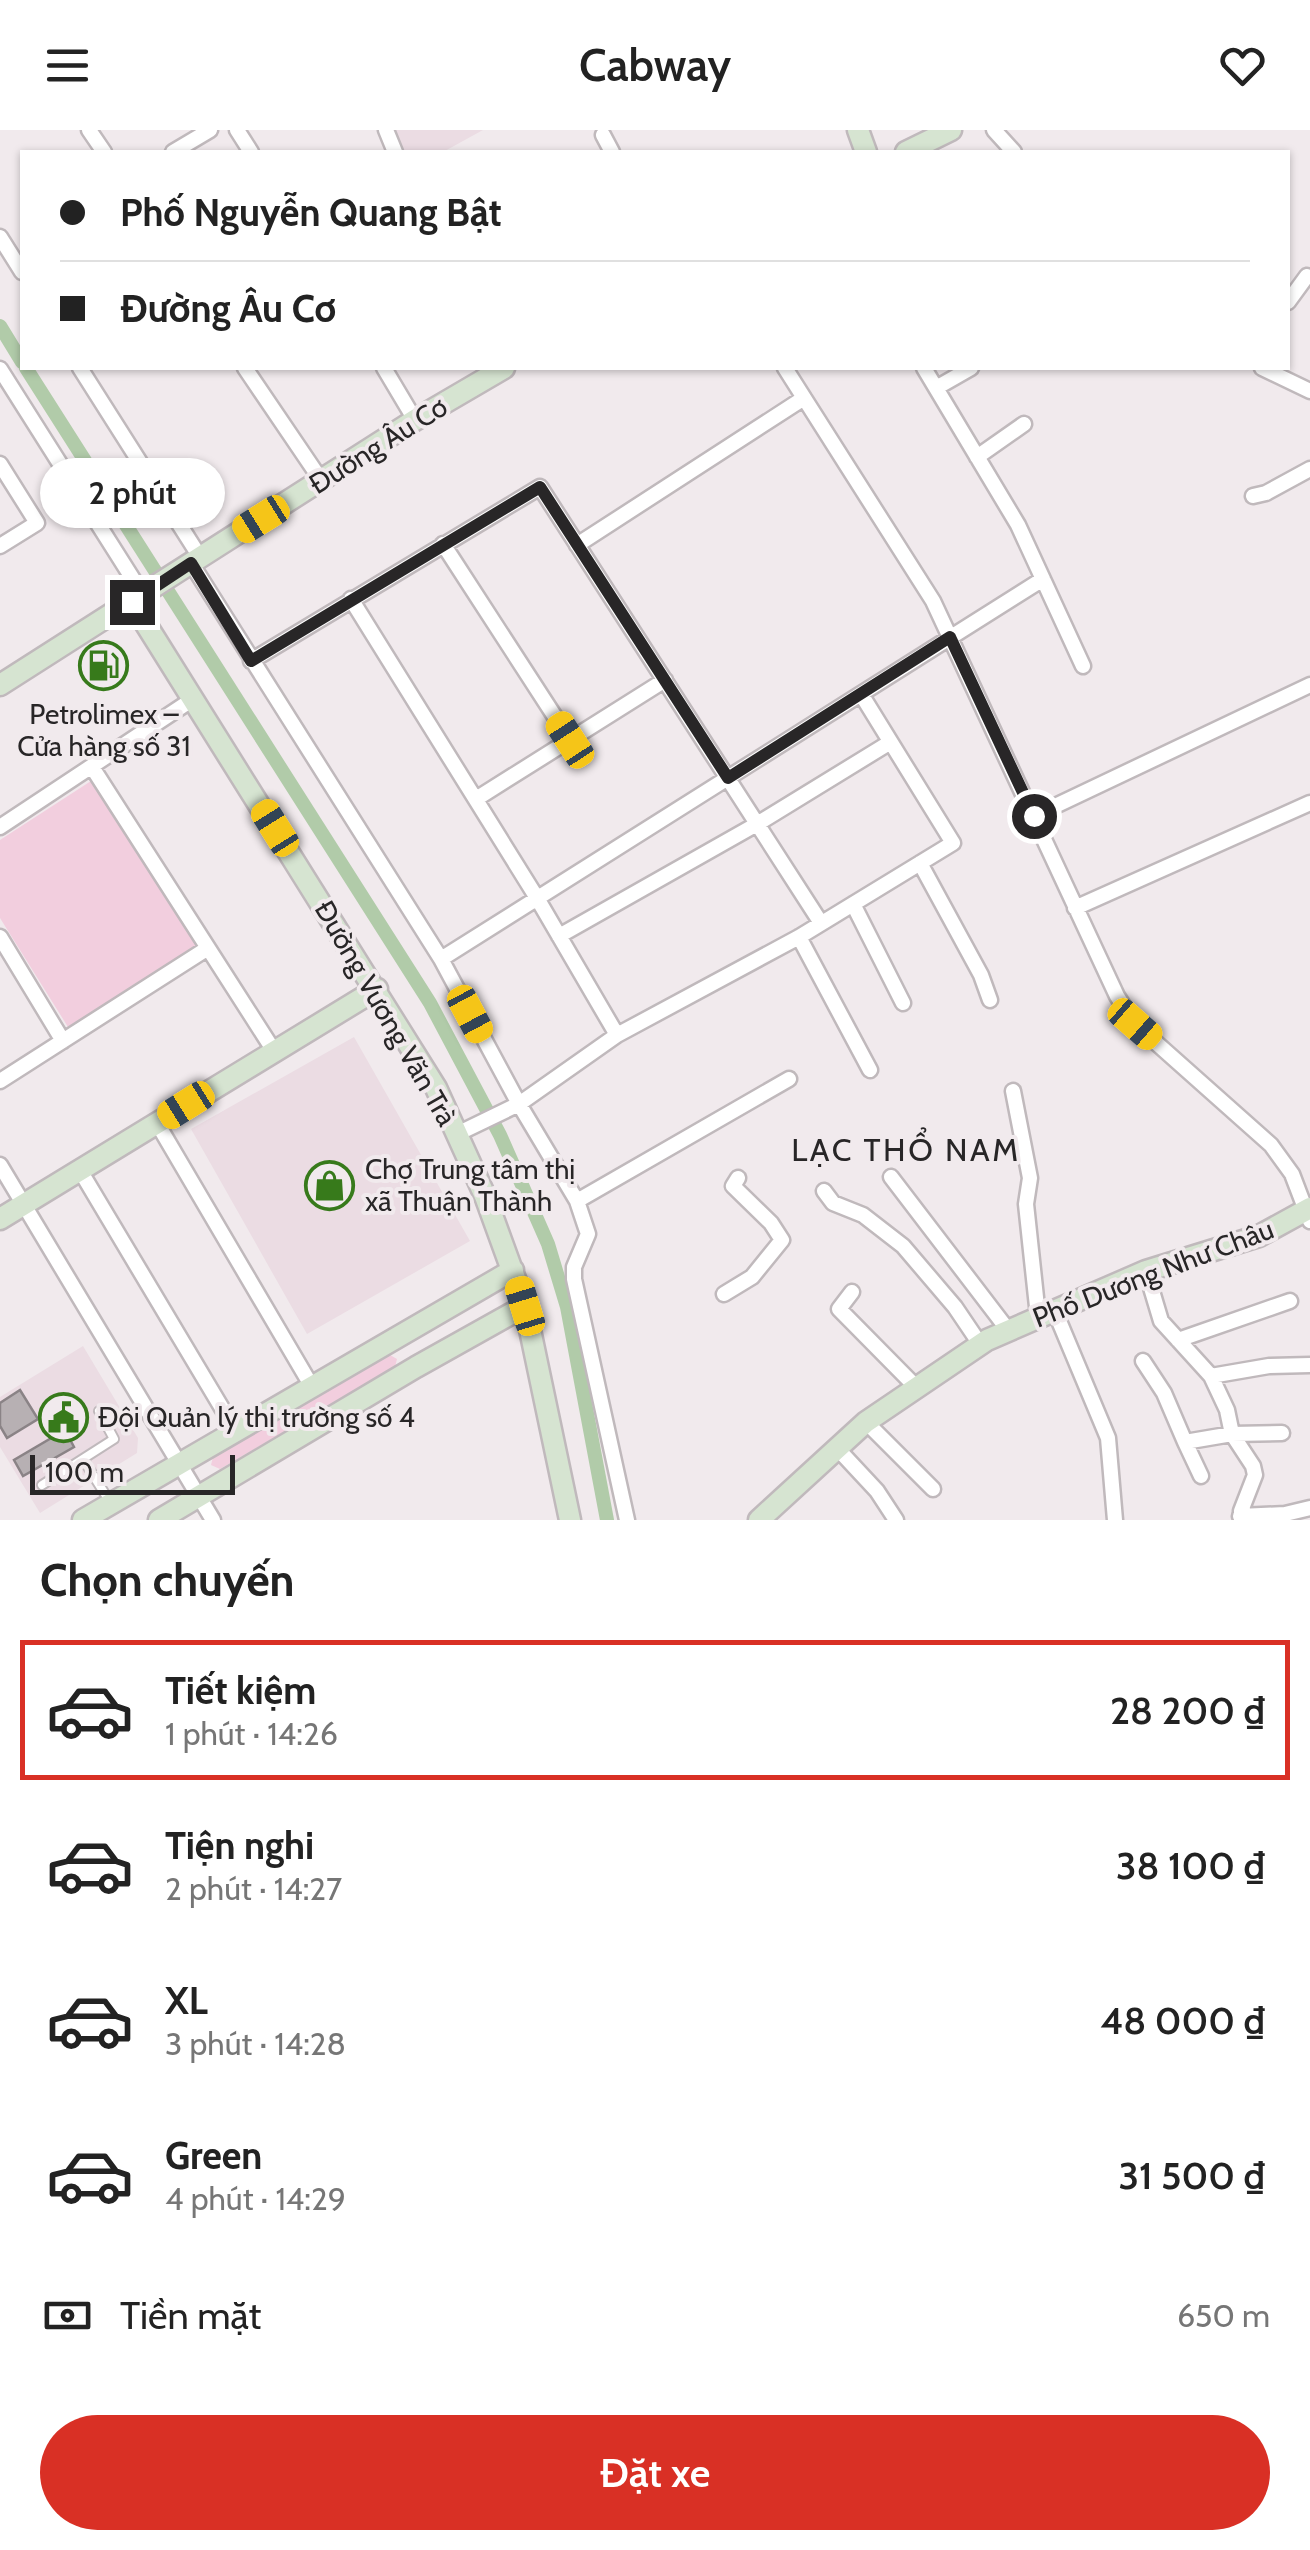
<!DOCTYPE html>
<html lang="vi">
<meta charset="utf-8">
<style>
:root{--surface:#fff;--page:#f6f6f6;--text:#222;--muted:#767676;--line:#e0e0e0;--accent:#d93025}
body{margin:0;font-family:Cabin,sans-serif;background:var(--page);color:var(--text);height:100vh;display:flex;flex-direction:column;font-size:38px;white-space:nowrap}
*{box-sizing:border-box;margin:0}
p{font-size:32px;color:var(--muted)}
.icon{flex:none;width:55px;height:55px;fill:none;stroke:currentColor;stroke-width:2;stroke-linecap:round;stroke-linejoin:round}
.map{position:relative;height:1390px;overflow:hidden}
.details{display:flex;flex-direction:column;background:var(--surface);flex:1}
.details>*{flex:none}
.top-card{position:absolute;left:20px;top:20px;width:1270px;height:220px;border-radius:0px;box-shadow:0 2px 8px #0004;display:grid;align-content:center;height:220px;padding:0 40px;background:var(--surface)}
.scale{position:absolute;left:30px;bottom:25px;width:205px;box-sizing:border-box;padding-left:10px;border:5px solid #282627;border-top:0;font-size:28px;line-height:35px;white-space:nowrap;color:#282627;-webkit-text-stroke:8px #f1eaed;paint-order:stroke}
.end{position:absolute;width:45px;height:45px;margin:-22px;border:12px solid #282627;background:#fff;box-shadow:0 0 0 5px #fff}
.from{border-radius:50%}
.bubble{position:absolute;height:70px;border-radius:35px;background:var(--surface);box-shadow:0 2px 8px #0004;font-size:32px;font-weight:600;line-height:70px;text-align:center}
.car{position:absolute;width:30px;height:60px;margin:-30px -15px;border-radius:12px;box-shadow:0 0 8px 2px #0007;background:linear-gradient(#f5c518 24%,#345 0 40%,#f5c518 0 76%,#345 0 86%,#f5c518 0)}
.top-card b{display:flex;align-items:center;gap:35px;height:95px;font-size:38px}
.top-card b+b{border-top:2px solid var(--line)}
.top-card i{width:25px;height:25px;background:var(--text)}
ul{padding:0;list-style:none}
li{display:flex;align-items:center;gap:30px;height:140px;margin:0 20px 15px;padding:0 20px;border:5px solid transparent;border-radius:0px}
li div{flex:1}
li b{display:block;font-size:38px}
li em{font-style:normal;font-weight:600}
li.on{border-color:var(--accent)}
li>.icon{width:90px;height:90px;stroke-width:1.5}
h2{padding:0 40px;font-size:45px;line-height:120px}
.pay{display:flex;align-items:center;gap:25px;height:110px;padding:0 40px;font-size:38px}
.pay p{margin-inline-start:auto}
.button{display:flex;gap:20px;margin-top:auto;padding:20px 40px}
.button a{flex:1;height:115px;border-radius:60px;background:var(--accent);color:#fff;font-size:40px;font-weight:600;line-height:115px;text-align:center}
header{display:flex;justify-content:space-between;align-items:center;height:130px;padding:0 40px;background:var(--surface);font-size:45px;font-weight:600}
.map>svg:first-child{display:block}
</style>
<header><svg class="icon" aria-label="menu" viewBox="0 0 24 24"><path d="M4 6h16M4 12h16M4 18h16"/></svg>Cabway<svg class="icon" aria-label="heart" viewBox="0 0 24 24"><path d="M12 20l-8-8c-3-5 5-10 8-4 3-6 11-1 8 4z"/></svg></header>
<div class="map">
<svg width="1310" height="1390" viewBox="0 0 1310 1390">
<rect width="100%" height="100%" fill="#f1eaed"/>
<!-- built -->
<path fill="#ebdce3" d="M395 0H483L443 22H404Z
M354 907 470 1111 307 1204 191 999Z
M83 1216 138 1308 137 1323 40 1383 0 1317V1267Z"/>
<!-- green -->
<path fill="#f2cede" d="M91 651 198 815 68 897 0 788V710Z
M390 1225 397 1229 395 1237 220 1339 211 1335 213 1327Z"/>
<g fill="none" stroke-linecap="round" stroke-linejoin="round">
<!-- canal -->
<path stroke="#b1cba9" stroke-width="14" d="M0 196 22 232
M26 238 430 873 500 1005 548 1114 567 1177 607 1390"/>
</g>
<!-- building -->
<path fill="#b7b0b3" stroke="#8a8386" stroke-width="2.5" d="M20 1260 38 1289 7 1308 0 1296V1273Z
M65 1300 74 1317 23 1346 14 1330Z"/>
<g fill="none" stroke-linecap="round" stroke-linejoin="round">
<defs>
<path id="lane" d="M83 1329 110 1372
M42 1355 114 1309 99 1281"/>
<path id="street" d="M89 0 104 22
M237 0 251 22
M386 0 395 22
M994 0 1014 22
M603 5 612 22
M173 22 210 0
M0 107 22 142
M1288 172 1307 146
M80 238 200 427
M245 238 321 350
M384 238 415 290
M785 238 933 471 1117 866 1135 894 1271 1015 1292 1044 1310 1091
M924 238 1018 395 1083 536
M1262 238 1310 261
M0 239 143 465
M936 258 971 238
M977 327 1024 294
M0 334 37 393 0 416
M1253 366 1266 363 1310 339
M443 414 570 610
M577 415 804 268
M191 433 441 829 519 974 577 1071 588 1104 574 1137V1149L627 1390
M351 469 537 768 617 905
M251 531 540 357 821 793
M92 637 274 921
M476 669 665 550
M1034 686 1310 555
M0 697 193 569
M920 733 981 845 990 870
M853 774 903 873
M1075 778 1310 673
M559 806 757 694 889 613
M0 807 63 911
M799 807 870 940
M441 829 1043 449
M0 951 208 818
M1013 961 1030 1048 1026 1074 1038 1186
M157 993 311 1255
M457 1004 519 974 617 905 799 807 953 713 861 564
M0 1035 213 1390
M81 1042 235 1300
M891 1047 1008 1200
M824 1061 833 1073 863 1085 903 1116 955 1177 980 1214
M577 1071 789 949
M1146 1141 1161 1191 1211 1246 1269 1236 1310 1235
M852 1162 839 1179 915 1256
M724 1164 752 1147 782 1110 771 1093 733 1056 738 1048
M1054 1179 1108 1308 1115 1390
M1178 1210 1290 1171
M1143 1231 1164 1263 1185 1312 1232 1304 1282 1303
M1211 1246 1227 1280 1232 1304 1253 1336 1255 1345 1241 1381V1390
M866 1292 933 1359
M1185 1312 1201 1346
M836 1317 877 1361 896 1390
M1240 1386 1285 1384 1310 1378"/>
<path id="secondary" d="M858 0 866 22
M906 22 951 0
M132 472 436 958 485 1066 525 1176 570 1390
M0 555 415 290 504 238
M0 1089 377 859
M83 1390 513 1140
M159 1390 416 1237 525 1176
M759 1390 866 1292 987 1210 1146 1141 1259 1106 1310 1078"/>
</defs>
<!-- lane casing -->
<use href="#lane" stroke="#c0b9bc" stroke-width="12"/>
<!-- street casing -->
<use href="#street" stroke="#c0b9bc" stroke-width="19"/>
<!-- secondary casing -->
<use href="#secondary" stroke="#c0b9bc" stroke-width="25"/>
<!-- lane -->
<use href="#lane" stroke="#fff" stroke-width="8"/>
<!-- street -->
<use href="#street" stroke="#fff" stroke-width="14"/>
<!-- secondary -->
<use href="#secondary" stroke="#d6e4d1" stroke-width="20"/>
</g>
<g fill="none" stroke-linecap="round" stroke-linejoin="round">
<!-- route -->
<path stroke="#282627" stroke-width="12" d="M132 472 191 433 251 531 540 357 728 648 950 507 1034 686"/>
</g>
<!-- icons -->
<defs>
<symbol id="fuel-ring" viewBox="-11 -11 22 22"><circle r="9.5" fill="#f1eaed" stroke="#377a1b" stroke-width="1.5"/><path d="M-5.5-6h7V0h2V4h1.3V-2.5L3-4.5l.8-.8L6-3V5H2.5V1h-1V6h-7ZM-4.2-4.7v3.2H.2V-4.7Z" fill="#377a1b"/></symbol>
<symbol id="shop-ring" viewBox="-11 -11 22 22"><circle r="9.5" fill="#f1eaed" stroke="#377a1b" stroke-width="1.5"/><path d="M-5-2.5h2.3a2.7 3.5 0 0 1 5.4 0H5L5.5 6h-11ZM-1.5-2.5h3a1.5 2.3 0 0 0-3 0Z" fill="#377a1b"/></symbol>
<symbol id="civic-ring" viewBox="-11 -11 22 22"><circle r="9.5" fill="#f1eaed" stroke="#377a1b" stroke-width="1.5"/><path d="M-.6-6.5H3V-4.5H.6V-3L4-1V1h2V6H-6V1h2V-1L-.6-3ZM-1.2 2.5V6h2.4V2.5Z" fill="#377a1b"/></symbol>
</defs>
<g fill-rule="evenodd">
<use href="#fuel-ring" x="76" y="508" width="55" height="55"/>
<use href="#shop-ring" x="302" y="1028" width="55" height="55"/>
<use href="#civic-ring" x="36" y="1260" width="55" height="55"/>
</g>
<g text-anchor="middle" stroke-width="8" stroke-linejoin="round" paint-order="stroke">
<!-- street labels -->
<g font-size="28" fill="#282627" stroke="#f1eaed">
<text transform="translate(378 315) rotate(-32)" y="10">Đường Âu Cơ</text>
<text transform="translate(386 883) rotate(60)" y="10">Đường Vương Văn Trà</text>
<text transform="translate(1153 1143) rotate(-21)" y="10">Phố Dương Như Châu</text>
</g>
<!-- poi labels -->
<g font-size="28" fill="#282627" stroke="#f1eaed" text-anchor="start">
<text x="104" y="594" text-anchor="middle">Petrolimex –<tspan x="104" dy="32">Cửa hàng số 31</tspan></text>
<text x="365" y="1049">Chợ Trung tâm thị<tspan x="365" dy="32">xã Thuận Thành</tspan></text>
<text x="98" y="1297">Đội Quản lý thị trường số 4</text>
</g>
<!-- quarter labels -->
<g font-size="32" letter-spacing="2.5" fill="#282627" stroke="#f1eaed">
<text x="906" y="1031">LẠC THỔ NAM</text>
</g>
</g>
</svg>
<div class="scale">100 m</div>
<i class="end from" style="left:1034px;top:686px"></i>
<i class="end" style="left:132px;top:472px"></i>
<div class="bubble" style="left:40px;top:328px;width:185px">2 phút</div>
<i class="car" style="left:261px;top:389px;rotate:238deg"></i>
<i class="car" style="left:570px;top:610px;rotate:327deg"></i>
<i class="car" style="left:275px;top:698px;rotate:328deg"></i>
<i class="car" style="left:470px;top:884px;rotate:152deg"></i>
<i class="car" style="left:1135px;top:894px;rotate:131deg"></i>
<i class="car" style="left:186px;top:975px;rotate:238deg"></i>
<i class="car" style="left:525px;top:1176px;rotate:343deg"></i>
<div class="top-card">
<b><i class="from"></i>Phố Nguyễn Quang Bật</b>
<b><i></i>Đường Âu Cơ</b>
</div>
</div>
<section class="details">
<h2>Chọn chuyến</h2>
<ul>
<li class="on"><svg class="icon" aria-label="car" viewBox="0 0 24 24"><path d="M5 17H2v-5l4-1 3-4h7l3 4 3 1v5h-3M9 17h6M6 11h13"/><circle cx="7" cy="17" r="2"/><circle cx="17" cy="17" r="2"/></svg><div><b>Tiết kiệm</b><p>1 phút · 14:26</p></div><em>28 200 ₫</em></li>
<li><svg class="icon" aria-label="car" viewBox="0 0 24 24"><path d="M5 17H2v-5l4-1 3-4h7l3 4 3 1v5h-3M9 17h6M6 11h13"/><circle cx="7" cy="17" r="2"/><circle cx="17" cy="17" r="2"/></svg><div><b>Tiện nghi</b><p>2 phút · 14:27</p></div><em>38 100 ₫</em></li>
<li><svg class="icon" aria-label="car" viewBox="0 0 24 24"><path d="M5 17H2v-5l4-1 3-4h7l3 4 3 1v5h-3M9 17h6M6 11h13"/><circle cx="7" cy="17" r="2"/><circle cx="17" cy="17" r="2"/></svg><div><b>XL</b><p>3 phút · 14:28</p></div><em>48 000 ₫</em></li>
<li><svg class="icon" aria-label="car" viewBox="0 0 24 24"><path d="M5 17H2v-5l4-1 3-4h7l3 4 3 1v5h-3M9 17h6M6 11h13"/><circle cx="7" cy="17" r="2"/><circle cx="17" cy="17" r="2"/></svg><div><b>Green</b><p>4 phút · 14:29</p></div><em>31 500 ₫</em></li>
</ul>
<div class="pay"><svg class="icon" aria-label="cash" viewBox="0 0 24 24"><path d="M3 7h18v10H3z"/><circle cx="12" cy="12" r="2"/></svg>Tiền mặt<p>650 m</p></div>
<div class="button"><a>Đặt xe</a></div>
</section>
